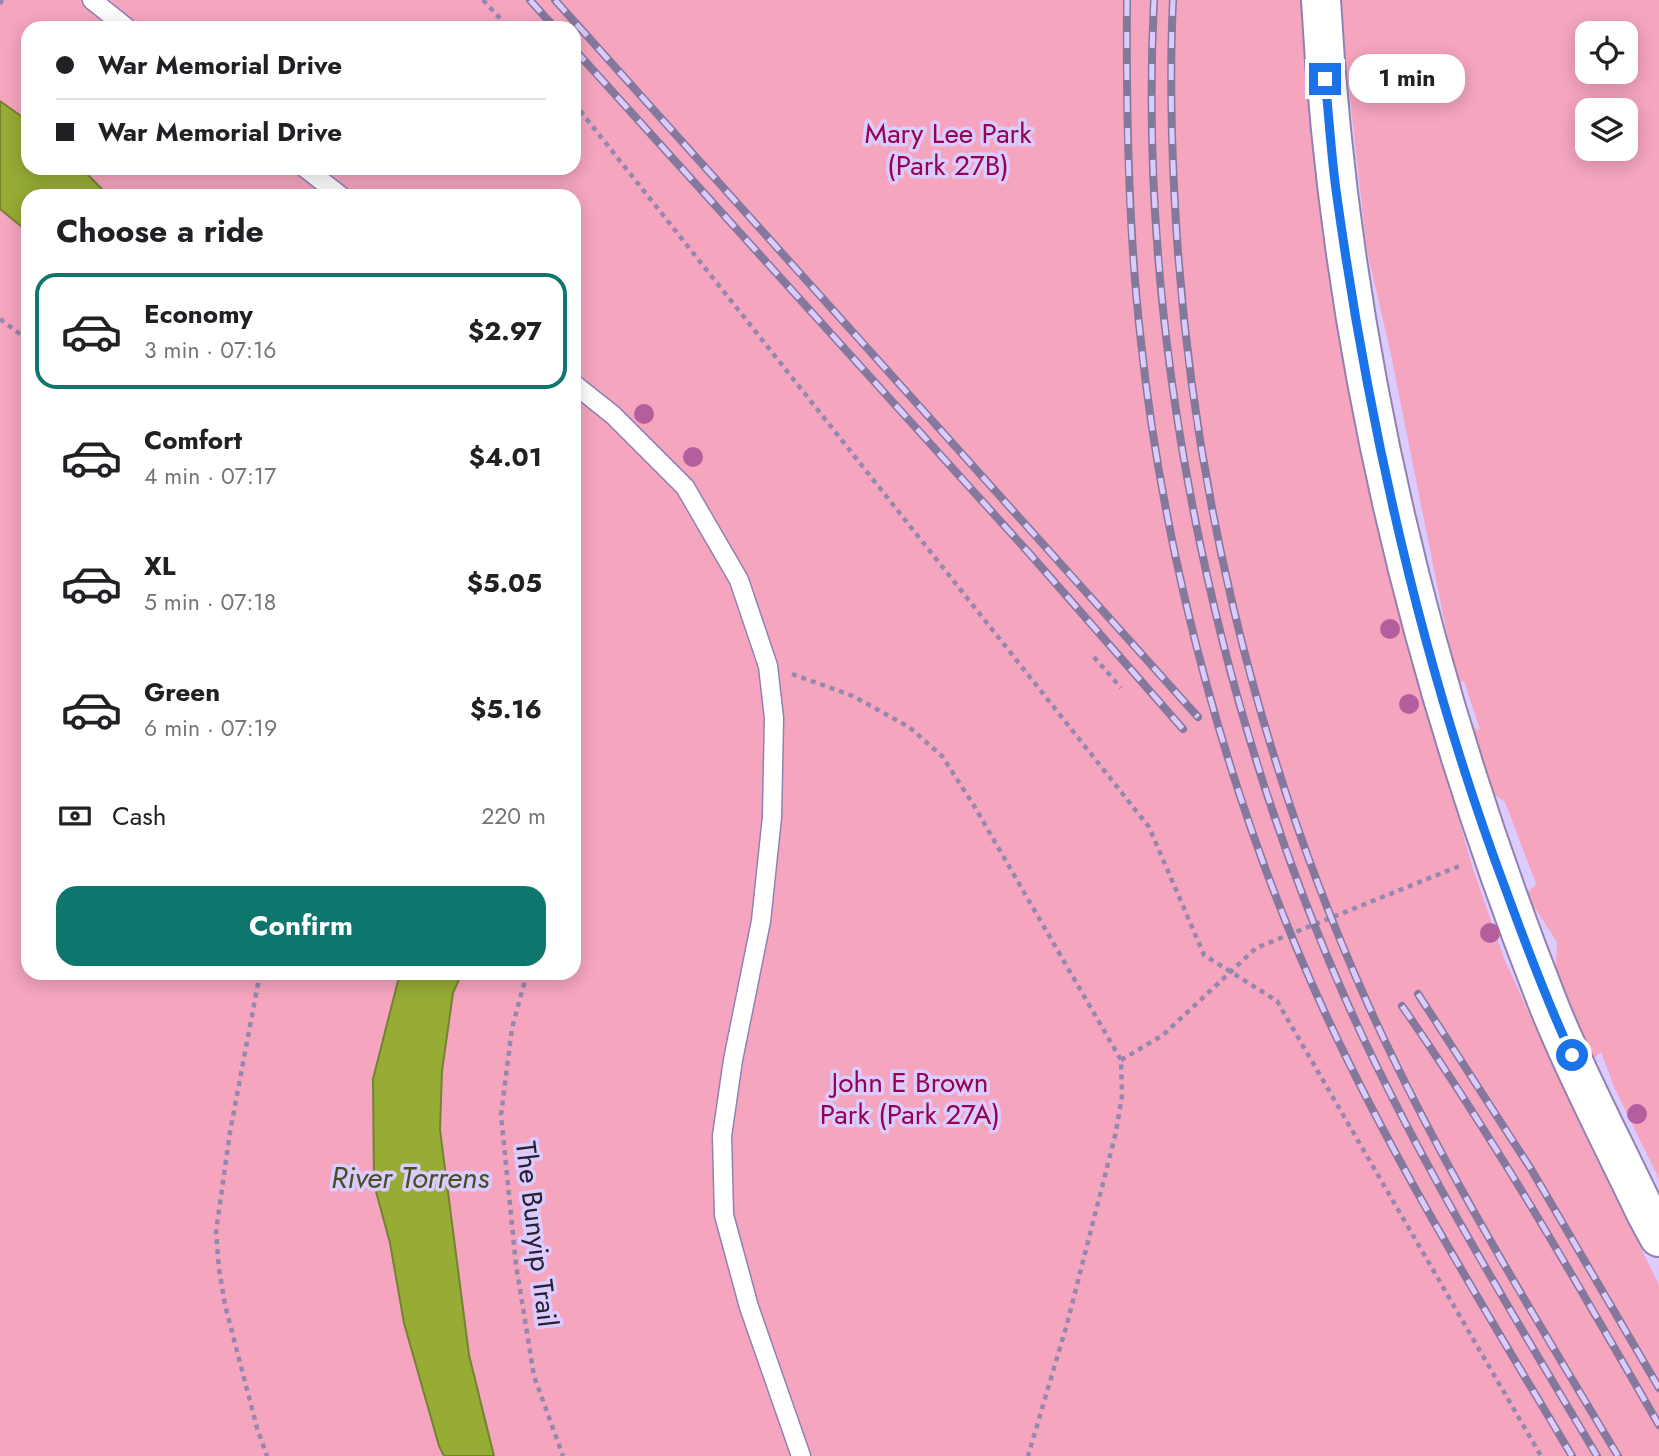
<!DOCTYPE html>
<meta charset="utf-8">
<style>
:root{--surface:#fff;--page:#f6f6f6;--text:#202124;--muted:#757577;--line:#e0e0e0;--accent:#0f766e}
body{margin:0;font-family:Jost,sans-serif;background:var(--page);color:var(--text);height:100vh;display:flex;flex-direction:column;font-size:26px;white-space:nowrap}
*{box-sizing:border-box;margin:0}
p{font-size:23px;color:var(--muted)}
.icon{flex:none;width:38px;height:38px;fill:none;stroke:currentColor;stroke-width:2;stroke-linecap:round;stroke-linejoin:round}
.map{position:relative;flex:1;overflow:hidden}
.panel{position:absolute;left:21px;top:189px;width:560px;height:791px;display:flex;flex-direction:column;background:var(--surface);border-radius:21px;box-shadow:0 4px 18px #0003}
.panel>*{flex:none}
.guide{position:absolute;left:21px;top:21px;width:560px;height:154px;border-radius:21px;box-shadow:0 4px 18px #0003;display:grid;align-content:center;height:154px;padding:0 35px;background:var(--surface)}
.fabs{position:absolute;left:1575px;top:21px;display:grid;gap:14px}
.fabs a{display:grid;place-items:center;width:63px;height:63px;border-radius:14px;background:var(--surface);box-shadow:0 4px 18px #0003;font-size:35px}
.end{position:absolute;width:32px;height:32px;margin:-16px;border:9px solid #1a73e8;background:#fff;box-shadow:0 0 0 4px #fff}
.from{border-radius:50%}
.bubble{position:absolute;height:49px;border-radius:21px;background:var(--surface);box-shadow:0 4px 18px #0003;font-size:23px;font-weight:700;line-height:49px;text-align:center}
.guide b{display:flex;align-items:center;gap:24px;height:66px;font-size:26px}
.guide b+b{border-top:2px solid var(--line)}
.guide i{width:18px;height:18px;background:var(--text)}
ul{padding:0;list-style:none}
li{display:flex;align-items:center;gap:21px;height:116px;margin:0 14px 10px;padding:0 21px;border:4px solid transparent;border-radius:21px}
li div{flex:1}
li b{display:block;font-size:26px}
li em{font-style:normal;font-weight:700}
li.current{border-color:var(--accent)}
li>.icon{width:63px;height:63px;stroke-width:1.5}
h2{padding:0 35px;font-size:32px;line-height:84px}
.pay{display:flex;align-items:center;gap:18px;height:77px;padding:0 35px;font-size:26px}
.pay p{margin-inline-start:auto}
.action{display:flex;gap:14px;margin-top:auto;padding:14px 35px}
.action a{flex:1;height:80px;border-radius:21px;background:var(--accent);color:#fff;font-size:28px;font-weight:700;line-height:80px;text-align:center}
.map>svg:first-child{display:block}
</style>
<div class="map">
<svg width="1659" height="1456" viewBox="0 0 1659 1456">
<rect width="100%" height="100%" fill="#dbcbff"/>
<!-- green -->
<path fill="#f6a5bf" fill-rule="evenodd" d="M0 0H1305L1334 296 1361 452 1382 552 1473 869 1504 958 1575 1115 1659 1285V1456H0ZM28 28H574V168H28ZM28 196H574V973H28Z
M1339 0H1659V1179L1615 1089 1601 1052 1590 1062 1554 1005 1557 942 1526 894 1536 884 1505 802 1492 793 1462 723 1480 730 1464 681 1457 684 1390 350 1367 251ZM1587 33H1626V72H1587ZM1587 110H1626V149H1587Z"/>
<!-- water -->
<path fill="#96ac35" stroke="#748234" stroke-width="2" d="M0 101 28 121V168H81L109 196H28V232L0 209Z
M400 973H462L453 993 442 1071 440 1130 469 1355 494 1456H444L439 1446 404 1323 390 1243 374 1184 373 1079Z"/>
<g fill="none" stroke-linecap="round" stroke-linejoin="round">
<defs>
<path id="service" d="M92 0 127 28
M305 168 341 196
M574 384 613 415 685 487 739 580 768 666 774 718 772 817 761 921 733 1060 722 1136 724 1215 749 1307 801 1456"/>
<path id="tertiary" d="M1321 0C1340 348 1421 682 1549 1006 1577 1076 1614 1145 1646 1213L1659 1237"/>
</defs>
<!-- service casing -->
<use href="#service" stroke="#9181b1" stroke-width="21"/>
<!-- tertiary casing -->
<use href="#tertiary" stroke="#9181b1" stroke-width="42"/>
<!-- path -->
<path stroke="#9488af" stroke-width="4.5" stroke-dasharray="5 5" stroke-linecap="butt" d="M483 0 509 28
M0 4 2 0
M574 103 1149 827 1204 955 1277 1001 1541 1456
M0 319 28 340
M1094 657 1121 688
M792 674 853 696 909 727 942 756 973 804 1121 1060 1122 1096 1116 1132 1067 1324 1028 1456
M260 973 230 1132 216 1232 219 1269 225 1305 257 1428 267 1456
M527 973 512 1028 501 1115 516 1265 534 1376 563 1456
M1121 1060 1163 1035 1256 948 1462 865"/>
<!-- service -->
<use href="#service" stroke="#fff" stroke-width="18"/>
<!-- tertiary -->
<use href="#tertiary" stroke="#fff" stroke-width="38"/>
<defs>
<path id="rail" d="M530 0 555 28
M555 0 1198 717
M1127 0C1126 114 1128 229 1141 342 1165 566 1231 810 1326 1015 1397 1168 1486 1311 1572 1456
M1154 0C1137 333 1213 703 1349 1007 1419 1163 1510 1309 1597 1456
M1173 0C1170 62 1171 125 1174 187 1187 466 1252 745 1366 1000 1437 1159 1529 1307 1618 1456
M574 49 1029 553 1183 729
M1418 994 1531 1169 1659 1388
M1402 1006C1496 1141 1577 1283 1659 1425"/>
</defs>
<!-- rail casing -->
<use href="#rail" stroke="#84799d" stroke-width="8"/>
<!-- rail -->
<use href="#rail" stroke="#dbcbff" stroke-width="5" stroke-dasharray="16" stroke-linecap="butt"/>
</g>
<!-- trees -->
<g fill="#b45e9e">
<circle cx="644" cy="414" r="10"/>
<circle cx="693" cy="457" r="10"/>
<circle cx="1390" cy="629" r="10"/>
<circle cx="1409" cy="704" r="10"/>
<circle cx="1490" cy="933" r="10"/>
<circle cx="1637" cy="1114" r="10"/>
</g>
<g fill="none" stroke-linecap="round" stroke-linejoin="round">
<!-- route -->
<path stroke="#1a73e8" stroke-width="9" d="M1325 79C1329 116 1331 153 1336 190 1369 429 1422 667 1507 893 1527 948 1547 1002 1572 1055"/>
</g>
<g text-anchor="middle" stroke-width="7" stroke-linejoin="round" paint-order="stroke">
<!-- park labels -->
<g font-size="28" fill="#94044e" stroke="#dbcbff">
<text x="948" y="143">Mary Lee Park<tspan x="948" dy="32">(Park 27B)</tspan></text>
<text x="910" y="1092">John E Brown<tspan x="910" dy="32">Park (Park 27A)</tspan></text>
</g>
<!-- street labels -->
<g font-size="28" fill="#262033" stroke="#dbcbff">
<text transform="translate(537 1234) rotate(83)" y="10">The Bunyip Trail</text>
</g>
<!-- water labels -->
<g font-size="30" font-style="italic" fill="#465021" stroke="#dbcbff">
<text x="410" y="1188">River Torrens</text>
</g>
</g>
</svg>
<div class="fabs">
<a><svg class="icon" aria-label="locate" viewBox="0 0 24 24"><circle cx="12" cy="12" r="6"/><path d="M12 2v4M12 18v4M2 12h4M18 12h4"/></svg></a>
<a><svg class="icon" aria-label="layers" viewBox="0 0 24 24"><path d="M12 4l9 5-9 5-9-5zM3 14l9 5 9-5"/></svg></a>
</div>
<i class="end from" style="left:1572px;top:1055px"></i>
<i class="end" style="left:1325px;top:79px"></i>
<div class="bubble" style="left:1349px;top:54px;width:116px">1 min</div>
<div class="guide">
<b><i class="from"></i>War Memorial Drive</b>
<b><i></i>War Memorial Drive</b>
</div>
<section class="panel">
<h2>Choose a ride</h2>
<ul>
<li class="current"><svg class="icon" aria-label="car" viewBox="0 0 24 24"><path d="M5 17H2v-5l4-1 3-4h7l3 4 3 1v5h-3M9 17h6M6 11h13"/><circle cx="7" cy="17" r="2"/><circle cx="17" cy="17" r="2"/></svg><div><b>Economy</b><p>3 min · 07:16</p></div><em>$2.97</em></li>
<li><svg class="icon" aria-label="car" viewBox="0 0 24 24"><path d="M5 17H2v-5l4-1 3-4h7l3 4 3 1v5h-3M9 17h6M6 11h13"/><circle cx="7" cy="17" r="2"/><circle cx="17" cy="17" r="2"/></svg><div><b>Comfort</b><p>4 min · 07:17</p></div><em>$4.01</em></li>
<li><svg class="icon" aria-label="car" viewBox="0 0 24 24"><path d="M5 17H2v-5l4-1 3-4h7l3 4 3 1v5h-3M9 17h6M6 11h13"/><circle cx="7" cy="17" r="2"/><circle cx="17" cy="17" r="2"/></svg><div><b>XL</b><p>5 min · 07:18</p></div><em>$5.05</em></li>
<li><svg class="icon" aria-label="car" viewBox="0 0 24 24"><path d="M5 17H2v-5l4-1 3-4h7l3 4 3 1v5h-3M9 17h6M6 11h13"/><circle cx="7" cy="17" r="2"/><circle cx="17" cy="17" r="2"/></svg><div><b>Green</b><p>6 min · 07:19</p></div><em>$5.16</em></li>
</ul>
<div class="pay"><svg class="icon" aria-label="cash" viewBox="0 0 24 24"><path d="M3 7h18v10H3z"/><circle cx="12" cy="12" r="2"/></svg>Cash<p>220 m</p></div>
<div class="action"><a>Confirm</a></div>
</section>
</div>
